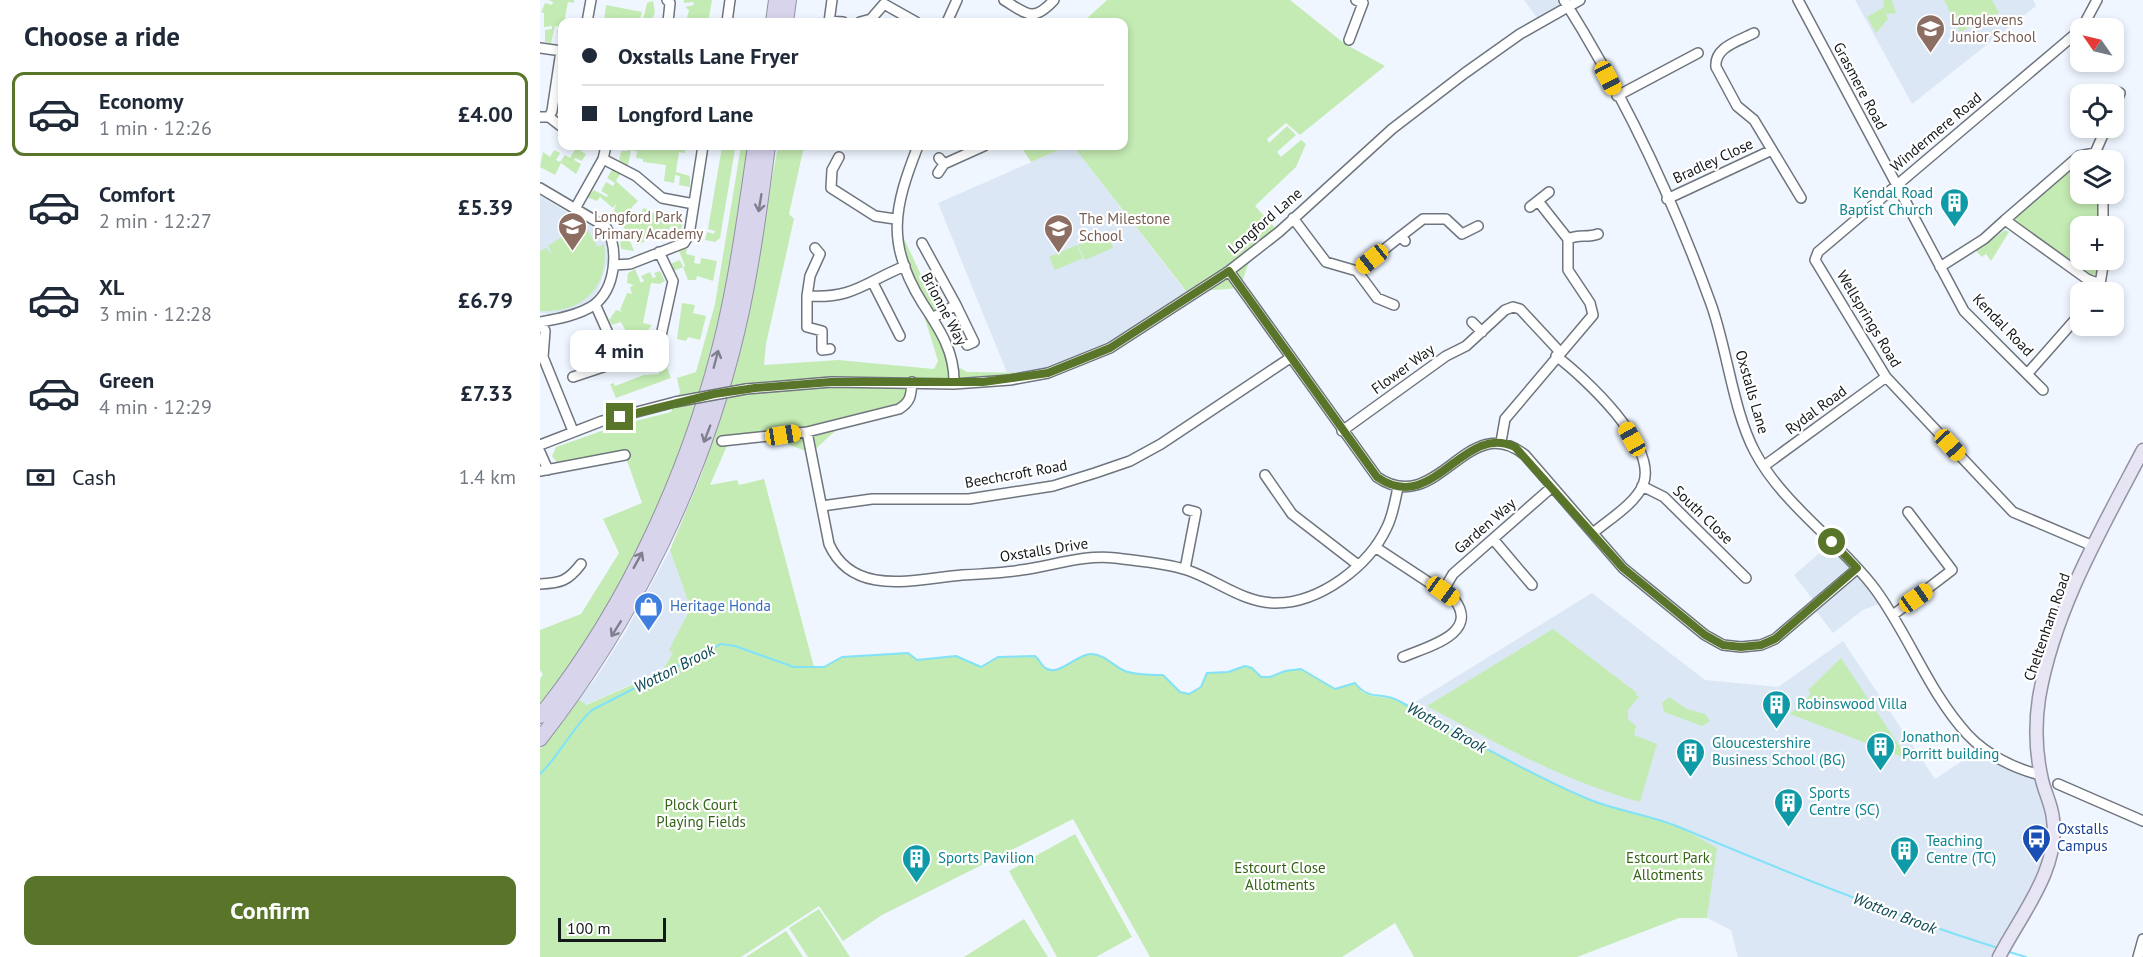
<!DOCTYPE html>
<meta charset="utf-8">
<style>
:root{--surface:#fff;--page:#f2f2f3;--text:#1f2937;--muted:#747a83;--line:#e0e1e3;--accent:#597529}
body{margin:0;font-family:"PT Sans",sans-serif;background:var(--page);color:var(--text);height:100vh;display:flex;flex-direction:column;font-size:22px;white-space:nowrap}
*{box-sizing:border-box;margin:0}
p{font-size:20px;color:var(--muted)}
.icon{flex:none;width:33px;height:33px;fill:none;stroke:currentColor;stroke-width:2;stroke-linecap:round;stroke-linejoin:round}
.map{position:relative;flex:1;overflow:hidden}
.drawer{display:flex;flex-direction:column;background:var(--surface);width:540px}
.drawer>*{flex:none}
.hud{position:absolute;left:18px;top:18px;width:570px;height:132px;border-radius:12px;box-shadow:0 3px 9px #0003;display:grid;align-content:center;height:132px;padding:0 24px;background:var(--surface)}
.needle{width:39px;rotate:304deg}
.buttons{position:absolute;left:1530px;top:18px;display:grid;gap:12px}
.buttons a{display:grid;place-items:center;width:54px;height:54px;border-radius:12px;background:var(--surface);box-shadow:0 3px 9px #0003;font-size:30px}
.scale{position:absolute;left:18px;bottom:15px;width:108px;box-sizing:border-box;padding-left:6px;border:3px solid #15181b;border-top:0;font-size:16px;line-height:21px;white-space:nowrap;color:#15181b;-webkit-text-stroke:4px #fff;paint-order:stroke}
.end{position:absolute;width:27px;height:27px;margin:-14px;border:8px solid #597529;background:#fff;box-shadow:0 0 0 3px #fff}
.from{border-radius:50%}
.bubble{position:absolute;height:42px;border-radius:12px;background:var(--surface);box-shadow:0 3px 9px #0003;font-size:20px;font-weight:800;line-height:42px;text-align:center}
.car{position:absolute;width:18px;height:36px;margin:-18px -9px;border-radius:8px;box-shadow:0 0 4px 2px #0007;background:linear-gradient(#f5c518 24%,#345 0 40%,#f5c518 0 76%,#345 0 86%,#f5c518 0)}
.hud b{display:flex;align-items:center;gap:21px;height:57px;font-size:22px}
.hud b+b{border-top:2px solid var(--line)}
.hud i{width:15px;height:15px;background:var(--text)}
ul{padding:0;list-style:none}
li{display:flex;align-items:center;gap:18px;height:84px;margin:0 12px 9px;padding:0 12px;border:3px solid transparent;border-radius:12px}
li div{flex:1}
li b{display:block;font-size:22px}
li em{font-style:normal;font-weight:800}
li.current{border-color:var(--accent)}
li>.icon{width:54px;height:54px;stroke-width:1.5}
h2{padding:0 24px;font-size:27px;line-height:72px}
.pay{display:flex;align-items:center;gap:15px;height:66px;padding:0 24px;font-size:22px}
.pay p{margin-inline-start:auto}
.action{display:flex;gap:12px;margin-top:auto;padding:12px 24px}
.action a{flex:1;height:69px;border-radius:12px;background:var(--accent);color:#fff;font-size:24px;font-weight:800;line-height:69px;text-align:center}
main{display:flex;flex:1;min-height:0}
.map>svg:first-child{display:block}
</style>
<main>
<section class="drawer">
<h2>Choose a ride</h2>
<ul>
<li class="current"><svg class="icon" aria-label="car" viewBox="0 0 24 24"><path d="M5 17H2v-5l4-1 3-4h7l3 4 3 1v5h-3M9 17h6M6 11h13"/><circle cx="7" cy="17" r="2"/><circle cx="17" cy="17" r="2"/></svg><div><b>Economy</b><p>1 min · 12:26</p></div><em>£4.00</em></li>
<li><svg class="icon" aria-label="car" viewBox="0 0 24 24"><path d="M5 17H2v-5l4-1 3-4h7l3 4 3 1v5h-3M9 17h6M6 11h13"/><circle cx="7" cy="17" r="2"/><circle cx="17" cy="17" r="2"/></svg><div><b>Comfort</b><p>2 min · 12:27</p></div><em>£5.39</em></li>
<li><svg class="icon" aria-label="car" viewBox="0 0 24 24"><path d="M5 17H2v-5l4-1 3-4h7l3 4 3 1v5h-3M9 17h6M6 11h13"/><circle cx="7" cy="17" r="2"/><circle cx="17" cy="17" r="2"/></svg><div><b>XL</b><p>3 min · 12:28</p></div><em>£6.79</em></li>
<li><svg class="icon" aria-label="car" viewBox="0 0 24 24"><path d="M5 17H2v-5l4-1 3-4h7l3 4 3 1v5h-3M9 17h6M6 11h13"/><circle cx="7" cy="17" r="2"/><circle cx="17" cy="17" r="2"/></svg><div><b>Green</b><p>4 min · 12:29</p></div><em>£7.33</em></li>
</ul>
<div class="pay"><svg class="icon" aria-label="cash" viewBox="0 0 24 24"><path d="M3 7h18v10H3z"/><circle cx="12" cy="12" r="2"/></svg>Cash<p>1.4 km</p></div>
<div class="action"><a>Confirm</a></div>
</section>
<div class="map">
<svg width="1603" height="957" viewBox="0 0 1603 957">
<rect width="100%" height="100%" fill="#eff6ff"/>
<!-- built -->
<path fill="#dbe7f5" d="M984 0H1024L1028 6 1000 22Z
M1315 0H1493L1496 6 1372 104Z
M528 146H533L646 292 570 348 538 363 470 380 398 203Z
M0 196 56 229 66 242 68 260 58 291 51 300 27 311 11 314 0 313Z
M1292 542 1344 602 1323 610 1293 633 1273 607 1276 604 1254 575Z
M130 550 148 601V613L130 650 133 653 121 671 45 705 38 699 56 678 86 631Z
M1052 593 1165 680 1238 687 1303 641 1395 779 1443 747 1501 775 1513 845 1459 957H1198L1191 930 1167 918 1176 848 1138 826 1049 800 901 726 869 706Z"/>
<!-- green -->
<path fill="#c4ebb3" d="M8 0H34V3L28 2 22 34 17 33 18 26H15L11 43 5 42V30L12 29V26L4 27V13L1 12 5 3 12 5 13 2Z
M144 0H172L168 22H146L149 10 145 7 154 5 153 2 144 3Z
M567 0H750L805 44 845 66 760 135 746 123 727 139 729 143 747 126 756 135 737 152 741 157 761 140 766 144 756 167 715 206 734 227 753 218 712 253 700 288 660 291 570 348 646 291 533 146H584V22H543Z
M1343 0H1352L1356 13 1346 14 1348 19 1336 33 1327 17 1344 7Z
M1404 0H1452L1459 13 1420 32Z
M113 1 115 12 111 22H64L66 5 102 12 100 19 103 20 107 3Z
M82 146H150L151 148 145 147V153L139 152 136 172 150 176V187L139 185 140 176 135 175 134 183 124 181 126 165 103 162V159L96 158 97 151 91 150 88 166 79 161 81 151H89L81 148Z
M201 146H209C194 261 171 373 129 482 98 563 50 638 0 707V679L3 674 0 670V630L41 614 79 553 63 519 102 503 85 455 18 464 12 456 16 447 76 426 131 412 140 392 137 378 156 372 175 304Z
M238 146H264L249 214 254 219 226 344 224 365 298 360 394 369 398 361 378 296 365 266 355 219 399 314 393 317 415 365 427 372 508 373 470 380 372 382 367 405 304 423 271 453 229 437 189 441 170 485 197 480 199 485 224 479 274 667H284L302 657 368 653 377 660 416 656 441 667 458 657 495 656C499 659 500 663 504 667 517 679 536 654 551 654 565 654 574 667 585 671 597 676 610 675 623 675L640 692 649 694 661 687 667 673 688 672 705 666 712 668 721 677H730L745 671 761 669 795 689 815 683 822 692 832 696 856 699 901 726 1049 800 1138 826 1177 848 1167 918H1139L1037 957H874L855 923 802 957H610L533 819 342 915 303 941 279 906 201 957H0V749L38 699 46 705 121 672 133 653 129 650 148 613V601L130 550 162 473 203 338Z
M485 146H528L491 162 482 148Z
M182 147 195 149 180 238 175 242 165 240 167 232 174 234 175 231 168 229Z
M36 148 46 154 42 161 35 158 34 160 41 164 36 174 21 163 15 175 0 167 3 152 10 157 14 150 20 153 16 160 20 162 25 155 30 158Z
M1553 157 1557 160H1540V194H1560L1561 226H1540V260H1562L1558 273 1549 276 1476 224 1475 218 1542 158Z
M73 168 80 174 76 181 98 201 91 208 97 218 104 208 115 214 119 210 118 213 128 215 126 222 132 224 133 217 144 220 141 229 137 230 131 226 124 236 122 231 106 234 108 240 97 245 95 239 90 241 94 251 81 249 80 242 93 236 92 234 88 235 83 226 90 222 88 220 83 223 74 212 76 204 73 208 60 197 57 201 47 197 54 190 67 197 68 195 61 191 66 182 73 186 75 183 67 178Z
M43 223 58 247 64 244C70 286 43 314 0 311V251L6 248 13 255 8 246Z
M1465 230 1469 232 1451 261 1446 254 1442 257 1436 251Z
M567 232 573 248 545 260 538 245Z
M537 245 543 258 515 270 509 257Z
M147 248 146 254 155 256 154 263 160 264 161 258 177 261 173 281 157 276 156 280H148L143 267 133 271 130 264 140 260 143 267 145 266 139 251Z
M95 269 101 283 104 281 101 276 110 272 113 278 116 277 114 273 120 271 125 281 120 284 111 283 103 323 112 325 101 339 104 346 92 351 88 342 96 339 93 333 88 335 81 322 72 325 69 320 76 310 83 312 80 310 87 293 92 294 90 287 94 285 87 283 88 273Z
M142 303 155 305 153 313 166 316 160 340 148 337 146 341 137 339Z
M117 360 127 365 130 364 127 367 131 378 76 398 70 384 74 383 75 386 104 375 119 374Z
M1013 629 1097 693 1095 694 1099 697 1088 710V719L1096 726 1094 735 1117 744 1100 802C1024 781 956 743 887 706Z
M1301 658 1368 759 1250 714 1271 694 1268 690Z
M1129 697 1147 709 1165 714 1170 721 1162 726 1124 712 1122 703Z
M535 834 592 937 556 957H517L469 871Z
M279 909 310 957H268L249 928Z
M484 919 508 957H424Z
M246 931 263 957H206Z"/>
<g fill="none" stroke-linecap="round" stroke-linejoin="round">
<!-- stream -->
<path stroke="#81e2f8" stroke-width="2" d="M0 774C20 755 31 729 52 710L181 644 195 646 254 667H284L302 657 368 653 377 660 416 656 441 667 458 657 495 656C499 659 500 663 504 667 517 679 536 654 551 654 565 654 574 667 585 671 597 675 610 675 623 675L640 692 649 694 661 687 667 673 688 672 705 666 712 668 721 677H730L745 671 761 669 795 689 815 683C830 702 842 691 859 701 921 734 983 771 1048 799 1077 811 1110 815 1139 827 1244 871 1349 914 1458 948
M1466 951 1486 957"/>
<defs>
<path id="minor" d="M127 0 130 3 128 22
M464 0C487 14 493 23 514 0
M1024 0C1083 94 1133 199 1171 304 1187 348 1193 411 1215 452 1243 505 1299 541 1335 589 1369 635 1389 693 1428 735 1447 755 1475 769 1501 775
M1258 0 1424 311 1503 390
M289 21 303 22
M47 22 51 0
M187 22 190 0
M289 22 292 0
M320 22 331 19 344 4 376 22
M407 22 417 0
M1542 28 1557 0
M1540 30 1278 252 1275 260 1346 377 1473 512 1553 546
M1214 33C1199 41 1174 47 1176 67L1197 106 1214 120 1261 198
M809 40 823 3 816 0
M0 48 22 51
M1571 90 1580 93 1574 108
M1077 96 1158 53
M0 117H9L22 127
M9 117 12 111 21 51
M378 146C354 207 345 244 383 304 400 330 415 352 414 384
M1555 153 1566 128
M299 157 292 170 291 188 335 216 355 219
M63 159 96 176 122 198 154 204
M1561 160 1555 153 1539 156 1465 220 1547 279 1560 284 1564 260
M404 164 444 146
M398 173 404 164 399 158
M0 188 66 227C79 249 76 288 54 305 39 315 18 319 0 322
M1563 194V226
M1127 199 1232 150
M36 207 63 159 66 146
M990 207 1009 192
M753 218 786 262 817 271 837 298 854 305
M861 236 883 219H906L922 234 938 226
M1028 239C1039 234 1047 238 1058 234
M382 243 416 305 392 318
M275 248 280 254 270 276 267 296C314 299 325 282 365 266
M75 265 90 264 144 243 149 235 163 146
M1400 267 1444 239 1465 220
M689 271 837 477C898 519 927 408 985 455L1083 568 1165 635 1183 645 1201 647 1221 645 1235 639 1317 569
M817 271 861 236 865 241
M333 283 360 336
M267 296V327L282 331V350L290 349
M55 304 80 360
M416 305 434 342 427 345
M0 322 5 331 3 357 33 431
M932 322 942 332
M42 349 50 371
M1016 356C1044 377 1119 446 1103 485 1095 504 1068 520 1053 533
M1488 373 1540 314
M33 377 108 352 119 345 133 281 119 252
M206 389 291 382 414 384 470 380 508 373 570 348 689 271 739 232 852 129 925 73 980 34 1040 0
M802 431 906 356 926 346 965 310 973 307 980 309 1020 352
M267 432 289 544C313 598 375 579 422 575 442 574 462 573 481 570 512 566 544 554 575 558 598 561 625 563 647 570 677 580 703 603 736 603 780 603 829 566 847 527 853 515 855 501 858 487
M182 441 267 432 359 409C371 402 371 395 372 382
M961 442 965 419 1053 315 1050 303 1028 270V239L998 201
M0 445 62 421 135 402
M0 452 8 470
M1224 466 1346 377
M0 471 85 455
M725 475 752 514 818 565
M1102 486 1124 497 1206 578
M282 506 332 499H429L513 486 555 473 590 461 621 444 750 358
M953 539 992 585
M835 547 914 599C941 634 886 647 863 657
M645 569 656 512 648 510
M0 584C21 583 28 581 41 564
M903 591 913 574 1012 487
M1353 615 1412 570 1368 512
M1518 784 1603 821
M1598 957 1603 939"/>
<path id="major" d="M1459 957C1480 916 1520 869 1513 819 1512 806 1505 793 1502 780 1496 754 1495 724 1499 698 1514 610 1562 528 1603 450"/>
<path id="highway" d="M233 22 236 0
M246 22 249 0
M0 716C88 607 152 465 184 329 198 269 206 207 215 146
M0 739C94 619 163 478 198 329 212 269 220 207 228 146"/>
</defs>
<!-- minor casing -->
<use href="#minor" stroke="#6f757d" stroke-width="12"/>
<!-- major casing -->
<use href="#major" stroke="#9392a3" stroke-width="15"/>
<!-- highway casing -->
<use href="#highway" stroke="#9392a3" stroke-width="16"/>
<!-- minor -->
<use href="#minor" stroke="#fff" stroke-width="9"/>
<!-- major -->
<use href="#major" stroke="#e7e5f4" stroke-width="12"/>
<!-- highway -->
<use href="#highway" stroke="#d7d4ec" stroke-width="14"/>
<defs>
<path id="minor-bridge" d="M135 402 206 389"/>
</defs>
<!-- minor-bridge casing -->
<use href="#minor-bridge" stroke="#6f757d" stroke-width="12" stroke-linecap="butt"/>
<!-- minor-bridge -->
<use href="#minor-bridge" stroke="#fff" stroke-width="9"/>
</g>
<!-- one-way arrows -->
<defs><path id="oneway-shaft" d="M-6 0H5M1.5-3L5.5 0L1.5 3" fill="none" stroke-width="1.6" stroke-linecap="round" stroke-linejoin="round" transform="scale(1.5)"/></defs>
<g stroke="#807f8e">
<use href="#oneway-shaft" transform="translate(220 203) rotate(99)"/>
<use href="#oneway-shaft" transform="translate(176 359) rotate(-75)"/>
<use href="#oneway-shaft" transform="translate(167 434) rotate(111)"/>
<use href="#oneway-shaft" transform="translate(98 560) rotate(-61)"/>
<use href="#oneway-shaft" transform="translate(76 629) rotate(122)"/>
</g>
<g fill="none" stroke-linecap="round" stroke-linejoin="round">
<!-- route -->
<path stroke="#597529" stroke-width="8" d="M80 417 174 394 215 388 291 382H443L508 373 570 348 689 271 837 477C894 517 922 422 975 447L1083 568 1165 635 1183 645 1201 647 1221 645 1235 639 1317 568 1292 542"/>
</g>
<!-- icons -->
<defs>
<symbol id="school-pin" viewBox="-11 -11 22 30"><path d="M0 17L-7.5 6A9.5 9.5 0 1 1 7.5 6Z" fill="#8d6e63" stroke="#fff"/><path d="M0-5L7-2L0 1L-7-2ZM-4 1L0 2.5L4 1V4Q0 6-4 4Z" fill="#fff"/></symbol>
<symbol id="building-pin" viewBox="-11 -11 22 30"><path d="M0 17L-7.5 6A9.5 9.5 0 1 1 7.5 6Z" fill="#0f9aa8" stroke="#fff"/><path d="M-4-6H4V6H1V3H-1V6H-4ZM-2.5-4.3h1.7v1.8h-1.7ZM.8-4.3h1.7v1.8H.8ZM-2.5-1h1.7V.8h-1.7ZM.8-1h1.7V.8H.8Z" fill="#fff"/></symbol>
<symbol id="shop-pin" viewBox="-11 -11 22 30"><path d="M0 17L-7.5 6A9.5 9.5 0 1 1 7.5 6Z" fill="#3f7fe0" stroke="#fff"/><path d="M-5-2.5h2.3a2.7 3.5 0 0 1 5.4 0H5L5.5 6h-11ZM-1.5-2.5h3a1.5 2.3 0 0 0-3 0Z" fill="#fff"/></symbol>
<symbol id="bus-pin" viewBox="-11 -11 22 30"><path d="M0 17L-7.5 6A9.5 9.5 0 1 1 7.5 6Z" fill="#1a4fb4" stroke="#fff"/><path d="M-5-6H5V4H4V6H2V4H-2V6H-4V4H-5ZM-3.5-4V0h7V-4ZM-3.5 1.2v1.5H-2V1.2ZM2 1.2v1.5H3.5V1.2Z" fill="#fff"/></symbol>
</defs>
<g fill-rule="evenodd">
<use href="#school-pin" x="1374" y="12" width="33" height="45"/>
<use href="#building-pin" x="1398" y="186" width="33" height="45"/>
<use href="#school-pin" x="16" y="210" width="33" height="45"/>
<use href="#school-pin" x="502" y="212" width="33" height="45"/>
<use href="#shop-pin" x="92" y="590" width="33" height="45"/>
<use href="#building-pin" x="1220" y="688" width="33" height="45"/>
<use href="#building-pin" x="1324" y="730" width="33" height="45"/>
<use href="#building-pin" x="1134" y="736" width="33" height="45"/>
<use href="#building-pin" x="1232" y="786" width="33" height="45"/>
<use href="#bus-pin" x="1480" y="822" width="33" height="45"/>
<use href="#building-pin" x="1348" y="834" width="33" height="45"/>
<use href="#building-pin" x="360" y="842" width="33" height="45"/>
</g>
<g text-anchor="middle" stroke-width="4.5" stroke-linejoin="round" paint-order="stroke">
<!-- education labels -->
<g font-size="15" fill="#785e54" stroke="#fff" text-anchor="start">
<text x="1411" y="25">Longlevens<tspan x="1411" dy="17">Junior School</tspan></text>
<text x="54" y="222">Longford Park<tspan x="54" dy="17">Primary Academy</tspan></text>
<text x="539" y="224">The Milestone<tspan x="539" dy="17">School</tspan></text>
</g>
<!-- street labels -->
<g font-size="15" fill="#15181b" stroke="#fff">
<text transform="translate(1320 86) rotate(62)" y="5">Grasmere Road</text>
<text transform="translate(1396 132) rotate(-40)" y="5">Windermere Road</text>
<text transform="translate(1173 161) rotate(-25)" y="5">Bradley Close</text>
<text transform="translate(725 221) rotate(-41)" y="5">Longford Lane</text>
<text transform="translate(404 309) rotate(62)" y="5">Brionne Way</text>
<text transform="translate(1329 319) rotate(59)" y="5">Wellsprings Road</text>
<text transform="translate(1463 325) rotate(46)" y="5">Kendal Road</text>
<text transform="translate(863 369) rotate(-36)" y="5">Flower Way</text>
<text transform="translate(1212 392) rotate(74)" y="5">Oxstalls Lane</text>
<text transform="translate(1276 410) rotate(-36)" y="5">Rydal Road</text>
<text transform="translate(476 474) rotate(-10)" y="5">Beechcroft Road</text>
<text transform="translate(1163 515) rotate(44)" y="5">South Close</text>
<text transform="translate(945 526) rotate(-41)" y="5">Garden Way</text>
<text transform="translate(504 550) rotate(-9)" y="5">Oxstalls Drive</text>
<text transform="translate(1507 627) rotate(-71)" y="5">Cheltenham Road</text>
</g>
<!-- culture labels -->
<g font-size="15" fill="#0d838f" stroke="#fff" text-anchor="start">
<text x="1393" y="198" text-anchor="end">Kendal Road<tspan x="1393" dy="17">Baptist Church</tspan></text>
<text x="1257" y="709">Robinswood Villa</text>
<text x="1362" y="742">Jonathon<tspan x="1362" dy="17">Porritt building</tspan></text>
<text x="1172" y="748">Gloucestershire<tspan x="1172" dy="17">Business School (BG)</tspan></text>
<text x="1269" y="798">Sports<tspan x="1269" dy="17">Centre (SC)</tspan></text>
<text x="1386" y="846">Teaching<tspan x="1386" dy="17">Centre (TC)</tspan></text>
<text x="398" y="863">Sports Pavilion</text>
</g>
<!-- shop labels -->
<g font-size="15" fill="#366cbe" stroke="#fff" text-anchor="start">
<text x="130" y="611">Heritage Honda</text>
</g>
<!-- park labels -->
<g font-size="15" fill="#336416" stroke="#fff">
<text x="161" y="810">Plock Court<tspan x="161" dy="17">Playing Fields</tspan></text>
<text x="1128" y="863">Estcourt Park<tspan x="1128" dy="17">Allotments</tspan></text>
<text x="740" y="873">Estcourt Close<tspan x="740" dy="17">Allotments</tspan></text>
</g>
<!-- transit labels -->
<g font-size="15" fill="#164399" stroke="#fff" text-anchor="start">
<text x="1517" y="834">Oxstalls<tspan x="1517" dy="17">Campus</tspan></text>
</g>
<!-- water labels -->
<g font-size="16" font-style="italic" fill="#0d4954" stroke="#fff">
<text transform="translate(134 668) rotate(-27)" y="6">Wotton Brook</text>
<text transform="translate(907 727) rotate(29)" y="6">Wotton Brook</text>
<text transform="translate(1355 913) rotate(21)" y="6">Wotton Brook</text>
</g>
</g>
</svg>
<div class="buttons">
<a><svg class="needle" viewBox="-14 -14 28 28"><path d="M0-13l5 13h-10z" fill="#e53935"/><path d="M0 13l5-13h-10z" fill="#747a83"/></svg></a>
<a><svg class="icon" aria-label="locate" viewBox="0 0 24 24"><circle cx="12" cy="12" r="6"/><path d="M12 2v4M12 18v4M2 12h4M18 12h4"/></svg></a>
<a><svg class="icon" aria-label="layers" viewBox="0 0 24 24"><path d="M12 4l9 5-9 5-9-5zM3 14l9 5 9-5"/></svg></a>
<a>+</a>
<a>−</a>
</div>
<div class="scale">100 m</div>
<i class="end from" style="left:1292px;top:542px"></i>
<i class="end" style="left:80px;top:417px"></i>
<div class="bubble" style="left:30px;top:330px;width:99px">4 min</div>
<i class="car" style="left:1068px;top:78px;rotate:152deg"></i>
<i class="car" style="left:832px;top:259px;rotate:231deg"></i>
<i class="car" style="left:243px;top:435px;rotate:81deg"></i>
<i class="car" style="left:1092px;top:439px;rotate:331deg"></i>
<i class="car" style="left:1410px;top:445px;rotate:137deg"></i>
<i class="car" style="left:903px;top:591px;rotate:126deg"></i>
<i class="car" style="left:1376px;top:598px;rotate:55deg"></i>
<div class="hud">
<b><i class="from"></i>Oxstalls Lane Fryer</b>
<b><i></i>Longford Lane</b>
</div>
</div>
</main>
